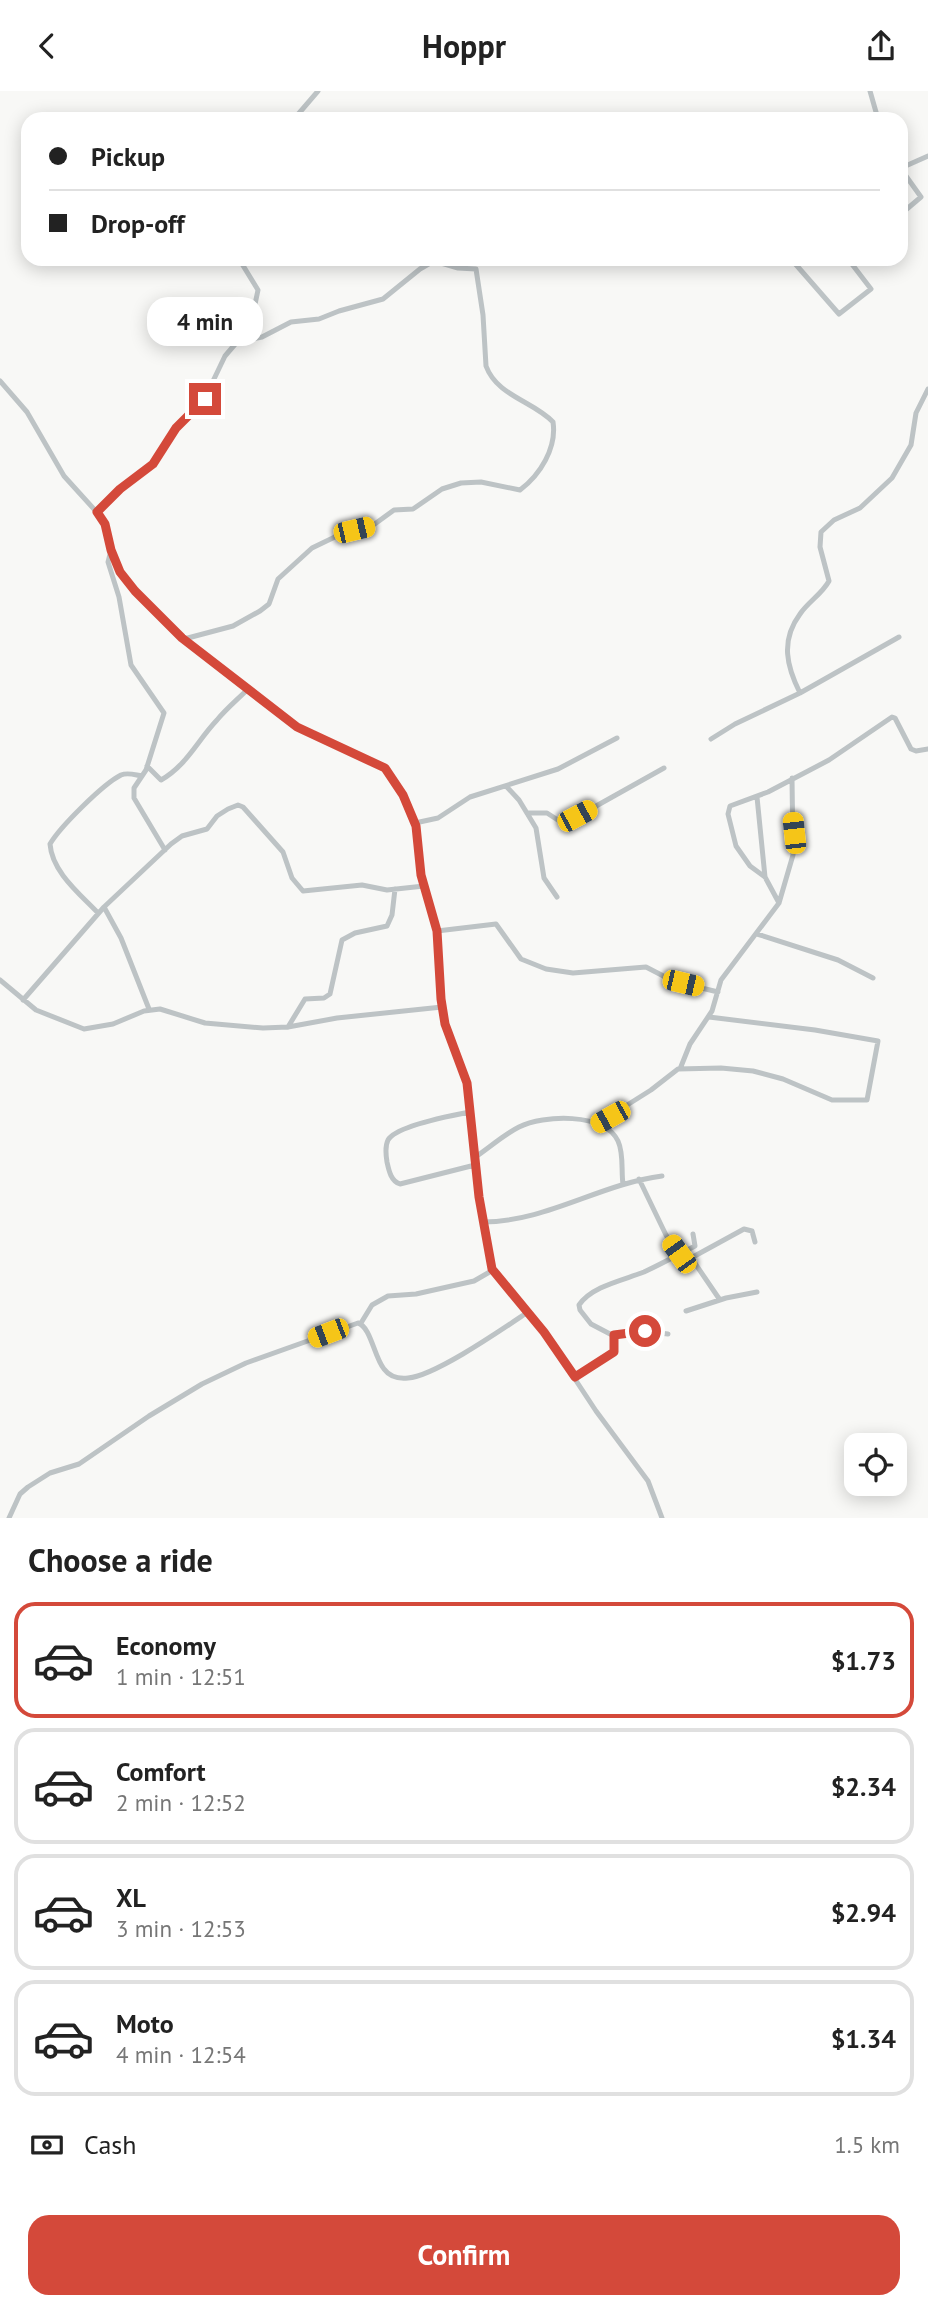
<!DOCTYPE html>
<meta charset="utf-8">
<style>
:root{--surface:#fff;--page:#f6f6f6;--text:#222;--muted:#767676;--line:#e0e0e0;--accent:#d4493a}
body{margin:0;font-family:"PT Sans",sans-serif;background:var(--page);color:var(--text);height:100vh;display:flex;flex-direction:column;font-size:26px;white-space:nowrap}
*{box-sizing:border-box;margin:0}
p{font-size:23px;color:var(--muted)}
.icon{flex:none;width:38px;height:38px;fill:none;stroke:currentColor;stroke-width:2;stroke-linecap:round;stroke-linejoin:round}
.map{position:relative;height:1427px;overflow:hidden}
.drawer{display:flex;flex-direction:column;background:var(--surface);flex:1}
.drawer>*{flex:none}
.banner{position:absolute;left:21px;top:21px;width:887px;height:154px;border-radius:21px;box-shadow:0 4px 18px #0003;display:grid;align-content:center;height:154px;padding:0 28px;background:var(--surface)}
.fabs{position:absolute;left:844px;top:1342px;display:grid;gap:14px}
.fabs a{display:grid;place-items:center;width:63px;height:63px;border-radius:14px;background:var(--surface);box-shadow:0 4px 18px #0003;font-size:35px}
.end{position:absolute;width:32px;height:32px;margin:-16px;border:9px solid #d4493a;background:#fff;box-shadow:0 0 0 4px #fff}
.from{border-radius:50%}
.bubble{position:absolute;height:49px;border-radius:21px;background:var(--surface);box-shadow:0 4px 18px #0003;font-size:23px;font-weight:800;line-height:49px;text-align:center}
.car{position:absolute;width:21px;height:42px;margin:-21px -10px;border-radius:9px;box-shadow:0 0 5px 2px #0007;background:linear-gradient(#f5c518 24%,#345 0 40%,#f5c518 0 76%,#345 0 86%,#f5c518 0)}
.banner b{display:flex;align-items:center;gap:24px;height:66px;font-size:26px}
.banner b+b{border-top:2px solid var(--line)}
.banner i{width:18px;height:18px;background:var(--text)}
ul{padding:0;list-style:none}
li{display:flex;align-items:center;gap:21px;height:116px;margin:0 14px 10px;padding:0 14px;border:4px solid var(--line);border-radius:21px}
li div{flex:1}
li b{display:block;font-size:26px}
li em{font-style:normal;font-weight:800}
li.current{border-color:var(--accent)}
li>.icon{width:63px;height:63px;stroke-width:1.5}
h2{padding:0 28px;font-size:32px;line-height:84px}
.pay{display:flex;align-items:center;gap:18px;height:77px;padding:0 28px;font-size:26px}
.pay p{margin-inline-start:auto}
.cta{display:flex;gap:14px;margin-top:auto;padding:14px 28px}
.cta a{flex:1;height:80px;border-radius:21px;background:var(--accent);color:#fff;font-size:28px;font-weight:800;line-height:80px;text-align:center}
header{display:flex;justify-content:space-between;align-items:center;height:91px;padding:0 28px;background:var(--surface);font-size:32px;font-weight:800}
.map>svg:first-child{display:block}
</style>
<header><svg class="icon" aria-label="back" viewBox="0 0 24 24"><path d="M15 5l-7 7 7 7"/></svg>Hoppr<svg class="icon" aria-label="share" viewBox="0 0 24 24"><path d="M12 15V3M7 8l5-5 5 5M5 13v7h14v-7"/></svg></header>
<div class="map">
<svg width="928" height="1427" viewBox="0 0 928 1427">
<rect width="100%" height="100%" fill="#f8f8f6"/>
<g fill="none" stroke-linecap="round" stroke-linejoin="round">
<!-- minor -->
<path stroke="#bdc3c5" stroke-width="5" d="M870 0 878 28
M294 28 318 0
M901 77 928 65
M901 78 921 106 901 123
M791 168 839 223 871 198 848 168
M0 290 27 321 64 385 102 427 115 472 135 500 199 561 284 627 318 647 382 675 389 681 403 703 416 735 421 784 432 818 438 849 443 923 448 943 467 992 479 1106 492 1178 544 1241 596 1320 648 1390 662 1427
M98 421 118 399 151 375 176 337 203 311 225 265 237 251 254 218 258 199 239 168
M111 459 108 471 119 506 131 574 164 622 146 679 134 697V707L165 759
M184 548 233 535 260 520 269 513 278 488 312 457 341 443 372 435 394 419 413 418 442 398 461 392 481 391 520 399C540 384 557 357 553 331 533 310 497 305 486 275L483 224 476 178 458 177 441 172 432 171 420 178 383 208 339 220 319 228 291 231 262 246 237 251
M800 602C787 576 780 550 800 523 808 511 822 503 829 490L820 456 821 441 834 429 860 417 892 387 911 354 916 322 928 298
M711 648 735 633 800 602 899 546
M147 675 161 689C187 674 197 650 217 629 226 618 238 608 248 598
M506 695 519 709 536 737 544 787 557 806
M757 706 765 786
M527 722H547L564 733 664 677
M415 732 438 727 470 706 558 678 617 647
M779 812 765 786 750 775 736 755 728 723 730 715 768 701 829 669 892 626 895 627 911 658 916 660 928 658
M104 816 121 847 149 918
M98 822C80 803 52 781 50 753 60 736 103 693 121 684 128 681 135 684 142 685
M437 840 496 833 521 868 546 878 573 882 646 876 673 890 718 901
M757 843 838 869 873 887
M0 889 36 919 84 938 113 933 144 920 160 918 205 932 263 937 288 936 337 927 442 916
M23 909 104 816 171 753 182 745 207 738 217 725 228 718 238 714 243 716 283 761 292 787 303 800 362 794 387 799 424 795
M288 936 305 908 324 907 330 903 342 849 355 842 387 835 392 824 395 798
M680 978 690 953 712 920 721 889 779 812 793 764 792 687
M470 1021C454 1024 396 1035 388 1049 385 1055 386 1065 387 1071 389 1080 391 1090 400 1093L475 1074
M597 1033 651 999 678 978 721 977 753 980 783 988 832 1009H867L878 950 815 939 709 926
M474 1067C489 1057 503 1044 519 1036 543 1024 604 1021 618 1050 624 1063 621 1080 623 1093
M639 1088 666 1144 679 1163
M483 1131C546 1131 600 1093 662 1085
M690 1165 720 1209
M691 1167 744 1138 752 1140 755 1151
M686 1220 726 1207 757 1201
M361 1232 372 1214 388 1205 416 1203 474 1190 493 1179
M668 1243 643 1240 612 1244 591 1233 580 1219 579 1214C592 1195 624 1189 644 1181 661 1173 678 1164 695 1155L693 1143
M575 1286 614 1261 613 1244
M9 1427 20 1403 28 1396 50 1382 79 1373 149 1325 202 1293 246 1272 358 1232C371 1236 374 1266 384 1278 390 1286 399 1288 408 1287 435 1285 504 1237 528 1221"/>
</g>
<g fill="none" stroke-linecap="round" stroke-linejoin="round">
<!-- route -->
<path stroke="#d4493a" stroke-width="9" d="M205 308 176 337 153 373 120 398 97 421 105 433 111 459 120 481 135 500 182 547 297 636 385 677 403 704 416 735 421 784 437 840 441 908 445 933 467 992 479 1106 492 1178 544 1241 575 1286 614 1261V1244L645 1240"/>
</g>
</svg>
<div class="fabs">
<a><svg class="icon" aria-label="locate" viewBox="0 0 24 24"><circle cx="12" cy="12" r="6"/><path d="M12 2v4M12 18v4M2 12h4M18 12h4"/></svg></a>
</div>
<i class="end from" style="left:645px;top:1240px"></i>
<i class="end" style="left:205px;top:308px"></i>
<div class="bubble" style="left:147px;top:206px;width:116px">4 min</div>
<i class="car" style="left:354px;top:439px;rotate:77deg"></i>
<i class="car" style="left:577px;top:725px;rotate:62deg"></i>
<i class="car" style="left:794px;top:742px;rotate:354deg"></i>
<i class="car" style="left:683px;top:892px;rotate:103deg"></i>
<i class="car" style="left:610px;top:1026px;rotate:241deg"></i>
<i class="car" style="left:679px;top:1163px;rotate:324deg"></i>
<i class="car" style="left:328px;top:1242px;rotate:249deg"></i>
<div class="banner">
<b><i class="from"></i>Pickup</b>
<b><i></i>Drop-off</b>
</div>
</div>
<section class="drawer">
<h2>Choose a ride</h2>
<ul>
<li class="current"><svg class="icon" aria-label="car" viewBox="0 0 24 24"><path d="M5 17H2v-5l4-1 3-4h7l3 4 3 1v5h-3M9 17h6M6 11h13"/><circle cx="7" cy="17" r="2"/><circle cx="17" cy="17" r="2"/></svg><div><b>Economy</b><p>1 min · 12:51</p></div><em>$1.73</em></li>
<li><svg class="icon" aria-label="car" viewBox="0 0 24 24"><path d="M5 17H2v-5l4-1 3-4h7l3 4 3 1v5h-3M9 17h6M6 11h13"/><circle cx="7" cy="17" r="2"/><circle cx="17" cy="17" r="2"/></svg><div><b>Comfort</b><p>2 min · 12:52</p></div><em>$2.34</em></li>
<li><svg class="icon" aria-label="car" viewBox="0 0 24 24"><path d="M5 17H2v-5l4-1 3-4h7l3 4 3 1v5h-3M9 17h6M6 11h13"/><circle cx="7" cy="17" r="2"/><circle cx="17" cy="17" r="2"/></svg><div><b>XL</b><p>3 min · 12:53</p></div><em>$2.94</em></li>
<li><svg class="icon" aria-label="car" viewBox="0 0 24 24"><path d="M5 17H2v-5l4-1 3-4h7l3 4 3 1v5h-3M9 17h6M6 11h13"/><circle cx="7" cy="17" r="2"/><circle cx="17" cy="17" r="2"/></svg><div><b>Moto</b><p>4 min · 12:54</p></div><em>$1.34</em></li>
</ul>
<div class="pay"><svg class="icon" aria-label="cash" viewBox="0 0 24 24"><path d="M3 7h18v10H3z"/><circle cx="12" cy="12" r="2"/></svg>Cash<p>1.5 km</p></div>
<div class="cta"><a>Confirm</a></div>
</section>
